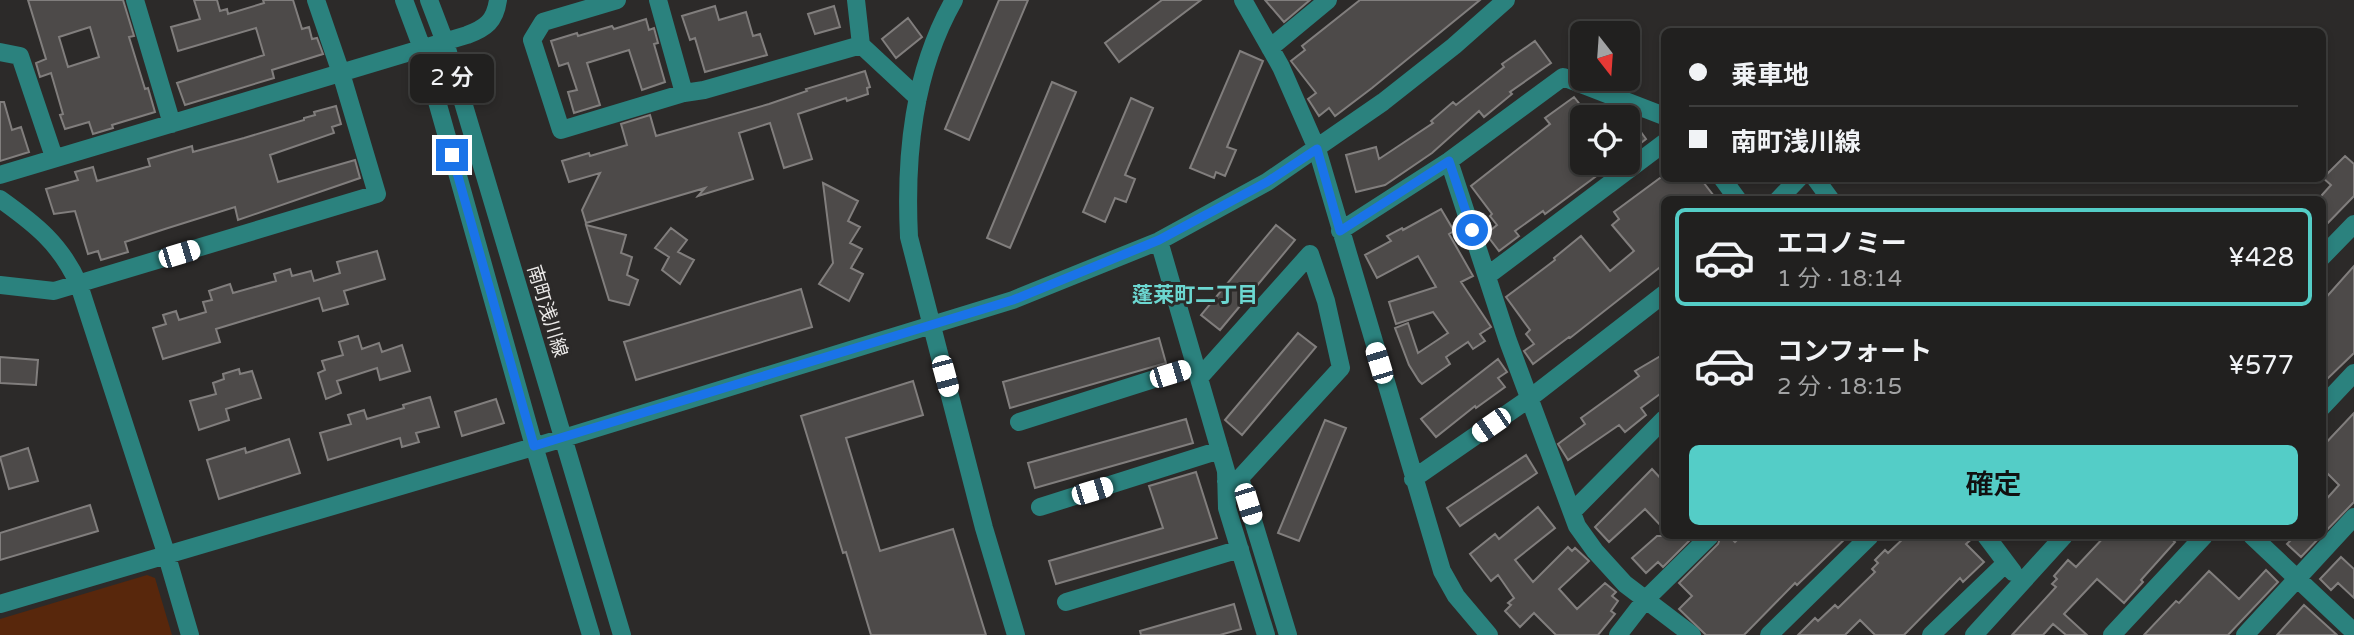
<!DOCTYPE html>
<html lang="ja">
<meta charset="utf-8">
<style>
:root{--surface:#21201f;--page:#292828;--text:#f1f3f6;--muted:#a2a3a4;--line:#3e3e3d;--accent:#54cdc7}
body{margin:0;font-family:"Varela Round","Noto Sans JP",sans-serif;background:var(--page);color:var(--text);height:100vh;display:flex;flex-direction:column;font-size:26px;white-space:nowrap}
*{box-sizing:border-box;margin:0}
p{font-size:23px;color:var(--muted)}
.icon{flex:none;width:38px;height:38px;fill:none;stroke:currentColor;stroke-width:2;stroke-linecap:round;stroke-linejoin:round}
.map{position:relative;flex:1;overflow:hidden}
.details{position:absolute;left:1661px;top:196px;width:665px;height:343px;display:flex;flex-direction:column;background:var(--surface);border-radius:10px;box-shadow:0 4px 10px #0003,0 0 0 2px var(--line)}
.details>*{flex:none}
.top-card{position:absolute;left:1661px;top:28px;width:665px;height:154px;border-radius:10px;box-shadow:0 4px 10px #0003,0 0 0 2px var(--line);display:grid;align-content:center;height:154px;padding:0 28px;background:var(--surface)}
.needle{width:46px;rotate:163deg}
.buttons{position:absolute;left:1570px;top:21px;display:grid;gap:14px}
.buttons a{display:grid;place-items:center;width:70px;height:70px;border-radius:10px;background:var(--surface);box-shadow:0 4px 10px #0003,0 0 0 2px var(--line);font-size:35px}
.end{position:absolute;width:32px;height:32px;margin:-16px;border:9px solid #1a73e8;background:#fff;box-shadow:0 0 0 4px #fff}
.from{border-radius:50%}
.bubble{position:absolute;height:49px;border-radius:10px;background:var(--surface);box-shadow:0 4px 10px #0003,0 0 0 2px var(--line);font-size:23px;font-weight:600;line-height:49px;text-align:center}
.car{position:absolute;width:21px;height:42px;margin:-21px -10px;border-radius:9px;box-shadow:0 0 5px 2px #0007;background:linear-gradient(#fff 24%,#345 0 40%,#fff 0 76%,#345 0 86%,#fff 0)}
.top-card b{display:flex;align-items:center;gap:24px;height:66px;font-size:26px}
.top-card b+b{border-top:2px solid var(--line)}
.top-card i{width:18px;height:18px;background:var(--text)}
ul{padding:12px 0 0;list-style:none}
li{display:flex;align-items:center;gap:21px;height:98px;margin:0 14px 10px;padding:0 14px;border:4px solid transparent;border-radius:10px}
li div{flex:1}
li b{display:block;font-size:26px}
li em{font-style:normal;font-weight:600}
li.active{border-color:var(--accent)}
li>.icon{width:63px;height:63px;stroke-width:1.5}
.primary-button{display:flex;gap:14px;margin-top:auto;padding:14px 28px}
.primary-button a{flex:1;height:80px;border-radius:10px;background:var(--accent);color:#111;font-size:28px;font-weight:600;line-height:80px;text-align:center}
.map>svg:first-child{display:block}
</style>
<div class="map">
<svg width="2354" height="635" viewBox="0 0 2354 635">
<rect width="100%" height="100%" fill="#2c2a29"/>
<!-- green -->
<path fill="#58270c" d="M147 575 155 578 172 635H0V619Z"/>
<!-- building -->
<path fill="#4d4a49" stroke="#817e7d" stroke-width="2" fill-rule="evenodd" d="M28 0H123L134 36 129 37 145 89 148 88 155 112 112 125 113 128 93 134 89 122 65 129 60 115 63 114 51 73 40 77 36 63 46 59ZM90 27 99 57 68 67 59 37Z
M194 0H217L220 11 227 9 228 14 264 3 263 0H293L302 29 309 27 312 39 317 38 323 54 272 70 274 78 185 105 177 83 264 55 256 28 178 51 171 27 200 19Z
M999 0H1028L969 140 945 129Z
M1162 0H1201L1119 62 1105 43Z
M1265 0H1310L1284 22Z
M1360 0H1480L1372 88 1335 116 1329 108 1319 116 1308 99 1316 93 1291 61 1305 50 1302 46Z
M715 6 719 20 746 12 753 36 760 34 767 55 705 72 695 38 690 40 682 16Z
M834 6 840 27 815 34 808 14Z
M908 18 922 37 896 58 882 39Z
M646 19 649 30 654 28 658 43 654 44 665 82 642 90 629 50 587 63 600 105 574 113 568 92 577 90 568 63 559 66 551 41 577 33 578 36 612 26 614 29Z
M1535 41 1551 63 1510 92 1512 94 1484 117 1479 111 1432 153 1385 185 1356 192 1346 155 1376 147 1379 159 1433 123 1431 121 1453 102 1456 105 1504 67 1502 64Z
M1240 51 1263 61 1227 147 1236 150 1225 176 1216 172 1214 178 1190 168Z
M865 71 870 87 867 88 868 94 847 101 846 98 798 114 812 159 784 168 770 123 739 133 753 179 698 196 705 188 586 223 582 210 600 173 569 182 562 161 589 153 590 156 627 145 621 124 650 115 656 136 769 104 807 91 806 89Z
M1052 82 1076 92 1010 248 987 238Z
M1574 97 1582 107V163H1614L1545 214 1543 211 1515 231 1519 236 1499 251 1486 234 1497 225 1490 216 1492 214 1471 186 1550 124 1545 118Z
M1131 98 1153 108 1125 175 1135 179 1126 202 1115 198 1105 222 1083 212Z
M0 102H4L12 130 21 127 29 152 0 161Z
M336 106 341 124 332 127 334 133 270 155 278 182 355 160 360 178 238 220 235 207 168 228 125 242 128 252 101 260 98 251 88 254 75 211 54 214 46 189 78 180 75 172 93 167 97 181 150 166 148 159 192 146 193 152 244 138 304 120V118L315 115 314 112Z
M1628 114 1646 139 1628 153Z
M2345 156 2354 164V196L2322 229V195L2331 185 2323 178Z
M1660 178H1700L1717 200H1664V264L1570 338 1569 337 1533 364 1524 351 1534 344 1526 334 1530 330 1506 297 1555 260 1554 258 1581 236 1610 271 1634 251 1612 225 1619 219 1614 212Z
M823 183 858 201 848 221 860 227 850 243 862 249 851 268 863 274 849 301 819 284 833 263Z
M1441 209 1454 231 1449 234 1473 276 1461 282 1491 327 1480 334 1485 341 1473 349 1468 342 1446 357 1450 364 1422 384 1419 381 1409 365 1395 328 1408 323 1418 353 1448 333 1433 312 1396 324 1389 302 1436 287 1418 256 1377 278 1365 255 1391 241 1387 236 1402 228 1403 230Z
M586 225 626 235 621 253 632 257 627 275 638 280 629 305 609 300Z
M1276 225 1295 240 1220 330 1201 315Z
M671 228 687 240 678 252 694 260 680 284 662 270 669 257 655 248Z
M377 251 385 279 344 291 348 304 323 311 319 298 249 319 216 329 220 342 163 359 153 328 166 324 163 315 176 311 179 320 206 312 203 302 212 300 209 291 230 284 233 293 276 281 274 274 290 269 292 276 311 271 314 281 340 273 337 262Z
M2354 266V353L2322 384V302Z
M801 289 812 327 636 380 624 342Z
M1298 333 1316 347 1242 435 1225 420Z
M358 336 362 349 379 343 382 352 402 345 410 371 380 380 377 368 337 381 341 393 326 399 318 373 325 370 322 361 343 355 339 342Z
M1159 338 1166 363 1010 408 1003 382Z
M1664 354V391L1641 408 1646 415 1625 432 1619 425 1568 460 1558 444 1585 424 1581 418 1639 376 1635 371Z
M0 357 38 360 36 385 0 383Z
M1498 359 1507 372 1498 378 1505 387 1476 408 1475 406 1436 437 1421 419Z
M239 369 240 374 252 371 261 398 226 409 229 420 199 430 190 401 216 394 213 383 224 379 223 374Z
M913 381 923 415 846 438 880 551 953 529 986 635H871L846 552 843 553 801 416Z
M430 397 439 427 416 433 419 442 402 447 400 438 328 460 320 433 351 424 348 415 364 410 367 419 404 408 403 405Z
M496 399 504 423 462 436 455 412Z
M2354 413V502L2322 535V504L2339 485 2322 468V447Z
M1186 419 1193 443 1035 488 1028 463Z
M1325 420 1346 428 1299 541 1278 533Z
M289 439 300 473 219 499 207 460 245 448 246 453Z
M28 448 38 481 9 489 0 457Z
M1526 455 1537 473 1460 526 1447 508Z
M1652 469 1664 482V529L1645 509 1609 542 1595 527Z
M1196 472 1217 538 1056 584 1049 561 1163 528 1149 486Z
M90 505 98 531 0 560V533Z
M1538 507 1555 528 1515 560 1533 582 1568 547 1572 551 1575 548 1589 561 1559 589 1577 609 1605 583 1616 592 1612 596 1618 601 1611 611 1615 614 1598 635H1556L1534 613 1520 627 1505 611 1511 605 1508 603 1514 598 1498 575 1491 581 1470 554 1495 534 1499 539Z
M1657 536H1694L1663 567 1658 562 1646 573 1632 558Z
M1721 536H1729L1735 542 1741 536H1848L1797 585 1795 583 1744 635H1706L1679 609 1692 596 1679 583 1718 544Z
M1906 536H1975L1966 544 1984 562 1963 582 1960 578 1904 635H1875L1860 620 1845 635H1798L1815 618 1818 621 1835 605 1838 608 1875 572 1872 569 1878 563 1875 560 1885 550 1888 553Z
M2105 536H2168L2175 542 2141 580 2143 582 2124 603 2097 579 2064 614 2087 635H2066L2053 624 2043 635H2012L2056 587 2052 584 2057 579 2054 576 2068 560 2076 567Z
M2295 536H2321L2301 557 2287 544Z
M2341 557 2354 569V598L2338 583 2331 590 2320 579Z
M2266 570 2278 582 2228 635H2144L2176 601 2179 603 2209 571 2239 599Z
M1234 604 1241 629 1220 635H1141L1140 631Z
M2304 605 2337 635H2277Z"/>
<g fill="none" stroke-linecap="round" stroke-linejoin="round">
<!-- minor -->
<path stroke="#2b827e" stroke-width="18" d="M135 0 172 124
M404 0 422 48 534 446 591 635
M429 0 445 42 622 635
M617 0 543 22 532 40 561 130 684 93 704 90 861 45 918 98
M658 0 684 93
M856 0 861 45
M954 0C913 72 905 156 909 237L984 528 1016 635
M1243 0 1281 67 1317 149 1442 571 1456 596 1489 635
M1270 48 1328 0
M0 52 20 56 54 157
M1449 161 1508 341 1577 526 1595 551 1625 584 1692 635
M0 175 467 35C486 28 495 21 498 0
M1722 178 1738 200
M1815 178 1831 200
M0 199C35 224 61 244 79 285L166 553 190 635
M1778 200 1799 178
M1340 231 1449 161 1563 77 1664 116
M1159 241 1226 471 1227 508 1266 635
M2322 257 2354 224
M1487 276 1664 143
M0 285 54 291 377 194 341 73 316 0
M1199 378 1310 254 1326 301 1341 368 1240 478 1226 481
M2322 407 2354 373
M1019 422 1195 366
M1240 478 1288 635
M1413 479 1530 398 1664 294
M1040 507 1220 450
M1572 512 1664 419
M1986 536 2013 572
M2252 536 2354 632
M1066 602 1240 549
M0 604 564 438 1013 300 1159 241 1267 182 1383 102 1454 46 1506 0
M1618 635 1645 600 1710 536
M1769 635 1870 536
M1931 635 2006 563
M1974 635 2064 536
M2112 635 2204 536
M2245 635 2354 517"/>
</g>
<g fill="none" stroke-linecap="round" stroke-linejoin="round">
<!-- route -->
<path stroke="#1a73e8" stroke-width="9" d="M452 155 534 446 1013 300 1159 240 1267 182 1317 149 1340 231 1449 161 1472 230"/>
</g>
<g text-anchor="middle" stroke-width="6" stroke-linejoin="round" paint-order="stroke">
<!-- street labels -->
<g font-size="19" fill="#eceae9" stroke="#2c2a29">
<text transform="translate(548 311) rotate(73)" y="7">南町浅川線</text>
</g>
<!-- neighbourhood labels -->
<g font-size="21" font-weight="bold" fill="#6cd7d1" stroke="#2c2a29">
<text x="1195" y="302">蓬莱町二丁目</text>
</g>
</g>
</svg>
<div class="buttons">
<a><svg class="needle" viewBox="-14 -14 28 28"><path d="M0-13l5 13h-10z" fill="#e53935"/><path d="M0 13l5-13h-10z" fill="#a2a3a4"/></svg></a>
<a><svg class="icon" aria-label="locate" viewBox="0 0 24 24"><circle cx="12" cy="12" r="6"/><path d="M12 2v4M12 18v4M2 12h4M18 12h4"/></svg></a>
</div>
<i class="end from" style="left:1472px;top:230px"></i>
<i class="end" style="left:452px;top:155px"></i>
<div class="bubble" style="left:410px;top:54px;width:84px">2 分</div>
<i class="car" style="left:179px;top:254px;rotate:73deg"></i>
<i class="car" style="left:1379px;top:363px;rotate:343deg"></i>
<i class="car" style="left:1170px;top:374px;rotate:73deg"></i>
<i class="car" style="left:945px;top:376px;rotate:165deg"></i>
<i class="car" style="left:1491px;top:425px;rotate:235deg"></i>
<i class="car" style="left:1092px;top:491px;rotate:73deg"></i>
<i class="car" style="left:1248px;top:504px;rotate:163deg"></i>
<div class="top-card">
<b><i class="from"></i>乗車地</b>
<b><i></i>南町浅川線</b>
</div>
<section class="details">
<ul>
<li class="active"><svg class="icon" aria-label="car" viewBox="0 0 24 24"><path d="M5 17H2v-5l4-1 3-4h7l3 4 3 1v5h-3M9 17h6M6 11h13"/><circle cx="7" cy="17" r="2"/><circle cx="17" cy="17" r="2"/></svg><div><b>エコノミー</b><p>1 分 · 18:14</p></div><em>¥428</em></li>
<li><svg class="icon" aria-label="car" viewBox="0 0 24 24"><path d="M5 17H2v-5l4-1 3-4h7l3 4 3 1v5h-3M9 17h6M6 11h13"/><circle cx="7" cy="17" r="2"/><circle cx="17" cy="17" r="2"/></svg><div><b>コンフォート</b><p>2 分 · 18:15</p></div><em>¥577</em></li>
</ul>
<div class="primary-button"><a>確定</a></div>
</section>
</div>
